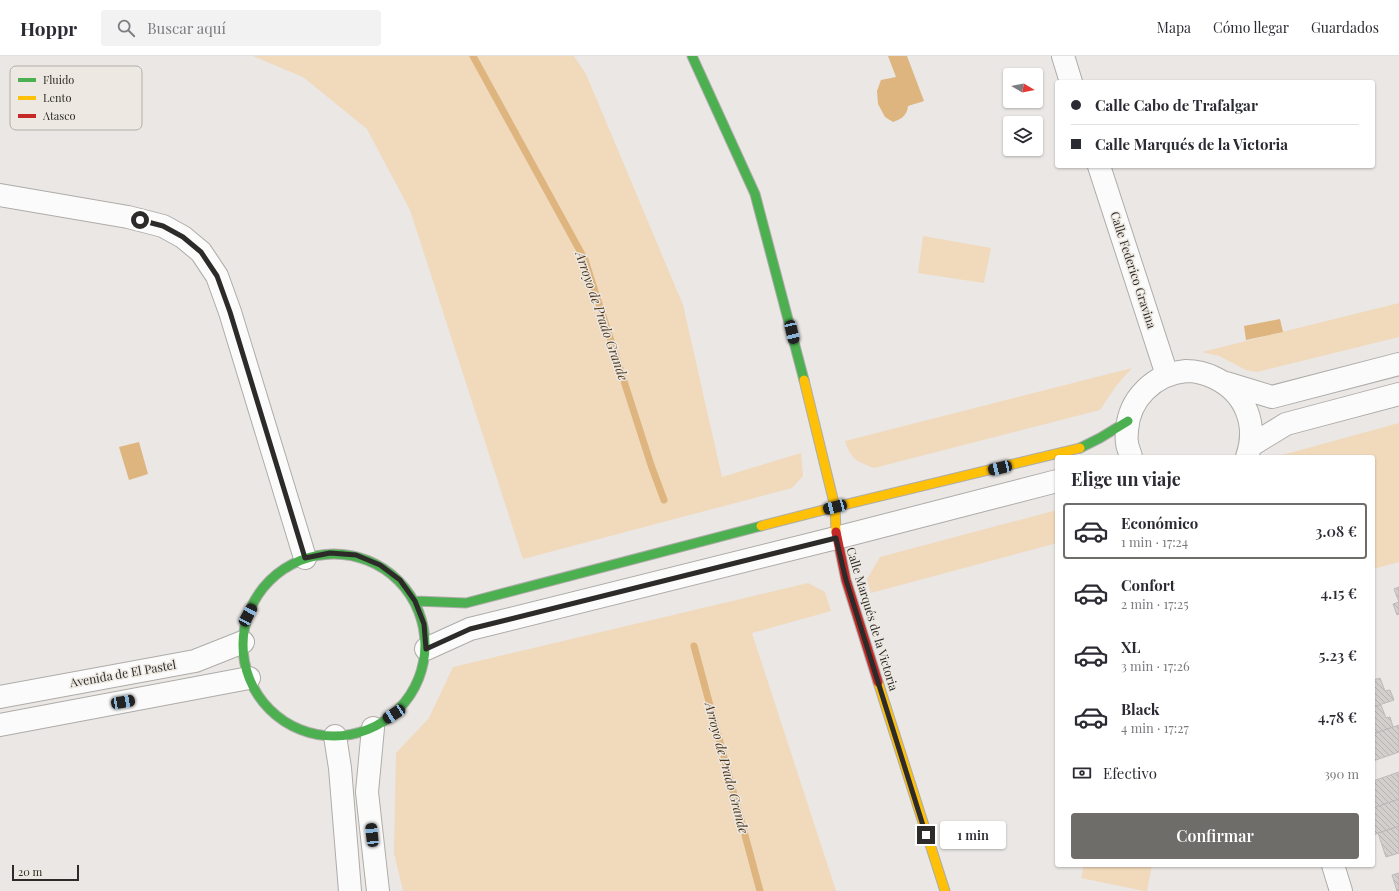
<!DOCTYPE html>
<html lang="es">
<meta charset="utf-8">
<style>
:root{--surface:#fff;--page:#f2f2f3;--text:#2b2b33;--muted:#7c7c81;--line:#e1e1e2;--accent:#6f6d6a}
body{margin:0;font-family:"Playfair Display",serif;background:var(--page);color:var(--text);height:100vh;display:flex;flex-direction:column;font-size:15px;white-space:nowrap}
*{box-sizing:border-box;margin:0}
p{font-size:13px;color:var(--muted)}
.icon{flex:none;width:22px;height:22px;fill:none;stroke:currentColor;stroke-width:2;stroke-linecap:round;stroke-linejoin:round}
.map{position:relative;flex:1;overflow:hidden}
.details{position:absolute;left:1055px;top:399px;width:320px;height:412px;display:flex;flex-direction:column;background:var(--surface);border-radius:4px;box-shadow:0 1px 3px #0004}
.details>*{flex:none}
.banner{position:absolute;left:1055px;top:24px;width:320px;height:88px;border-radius:4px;box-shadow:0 1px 3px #0004;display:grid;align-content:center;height:88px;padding:0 16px;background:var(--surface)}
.needle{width:26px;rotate:100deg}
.fabs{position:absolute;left:1003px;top:12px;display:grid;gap:8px}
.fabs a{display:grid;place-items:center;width:40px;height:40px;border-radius:4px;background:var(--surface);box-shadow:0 1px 3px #0004;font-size:20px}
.scale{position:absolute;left:12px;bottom:10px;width:67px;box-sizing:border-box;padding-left:4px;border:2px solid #2d2b29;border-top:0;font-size:11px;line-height:14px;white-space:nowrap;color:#2d2b29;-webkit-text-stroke:3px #ede8e1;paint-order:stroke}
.end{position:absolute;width:18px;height:18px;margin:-9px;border:5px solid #2d2b29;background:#fff;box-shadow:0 0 0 2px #fff}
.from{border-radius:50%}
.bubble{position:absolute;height:28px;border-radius:4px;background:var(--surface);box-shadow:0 1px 3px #0004;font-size:13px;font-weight:600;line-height:28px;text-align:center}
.car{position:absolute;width:12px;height:24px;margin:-12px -6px;border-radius:5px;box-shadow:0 0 3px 1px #0007;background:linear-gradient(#222 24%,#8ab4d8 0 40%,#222 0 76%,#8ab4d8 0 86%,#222 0)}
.banner b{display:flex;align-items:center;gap:14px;height:38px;font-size:15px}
.banner b+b{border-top:1px solid var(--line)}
.banner i{width:10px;height:10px;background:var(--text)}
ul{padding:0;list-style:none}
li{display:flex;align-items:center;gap:12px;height:56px;margin:0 8px 6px;padding:0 8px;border:2px solid transparent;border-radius:4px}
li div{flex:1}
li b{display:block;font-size:15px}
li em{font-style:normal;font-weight:600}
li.current{border-color:var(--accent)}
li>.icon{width:36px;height:36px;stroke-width:1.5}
h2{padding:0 16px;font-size:18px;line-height:48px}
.pay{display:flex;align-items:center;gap:10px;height:44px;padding:0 16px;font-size:15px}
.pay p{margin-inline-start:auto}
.cta{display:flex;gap:8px;margin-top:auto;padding:8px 16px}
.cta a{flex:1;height:46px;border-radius:4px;background:var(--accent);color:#fff;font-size:16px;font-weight:600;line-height:46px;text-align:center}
header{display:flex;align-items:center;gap:24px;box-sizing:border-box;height:56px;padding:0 20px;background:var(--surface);border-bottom:1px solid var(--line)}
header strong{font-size:19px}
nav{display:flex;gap:22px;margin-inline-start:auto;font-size:14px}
.search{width:280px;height:36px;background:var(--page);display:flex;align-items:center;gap:10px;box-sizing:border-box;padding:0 14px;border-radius:4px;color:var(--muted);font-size:15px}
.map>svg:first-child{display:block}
</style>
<header>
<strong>Hoppr</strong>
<div class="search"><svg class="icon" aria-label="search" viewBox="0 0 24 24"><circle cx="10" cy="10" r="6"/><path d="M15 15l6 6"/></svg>Buscar aquí</div>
<nav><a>Mapa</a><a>Cómo llegar</a><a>Guardados</a></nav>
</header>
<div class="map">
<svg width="1399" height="835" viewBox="0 0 1399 835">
<defs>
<pattern id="building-back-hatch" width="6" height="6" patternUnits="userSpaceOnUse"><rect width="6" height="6" fill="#d2cfcd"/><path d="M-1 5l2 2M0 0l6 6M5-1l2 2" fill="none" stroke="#b5b2b0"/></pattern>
</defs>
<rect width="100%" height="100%" fill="#eae7e4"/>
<!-- green -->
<path fill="#f1d9bc" d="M253 0H574L586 18 683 249 722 421 801 397 803 420 792 432 523 503 410 154 367 73 303 21Z
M923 180 991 192 984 227 918 217Z
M1399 247V281L1257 316 1246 314 1219 300 1202 296Z
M1132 312 1116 330 1100 354 874 412C856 405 851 403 845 385Z
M1399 367V506L1373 513V401H1275Z
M1057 454V487L871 537 867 523 880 501Z
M808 527 825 536 831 555 752 577 836 835H403L394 797 396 697 429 662 453 611Z
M1084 809H1152L1147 835H1144L1081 822Z"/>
<!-- water -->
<path fill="#deb47f" d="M888 0H907L924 45 908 50C907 59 902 63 893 66L885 61 878 48 877 35 881 24 896 21Z
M1280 263 1283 276 1246 284 1244 270Z
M139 386 148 418 129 424 119 391Z"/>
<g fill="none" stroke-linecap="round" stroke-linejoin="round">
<!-- stream -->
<path stroke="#deb47f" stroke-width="7" d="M473 0 585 204 651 409 664 444
M694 590 760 835"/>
</g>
<!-- building -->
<path fill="url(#building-back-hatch)" stroke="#bdbbb9" d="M1399 531V558L1397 559 1393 548 1399 546 1394 533Z
M1380 622 1385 635 1390 634 1394 644 1373 651V624Z
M1381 649 1386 662 1390 661 1393 671 1373 678V651Z
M1399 669V696L1373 705V678Z
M1399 716V743L1373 752V725Z
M1399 743V770L1373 779V752Z
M1399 770V797L1386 801 1378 777Z
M1399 817V835H1397L1392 819Z"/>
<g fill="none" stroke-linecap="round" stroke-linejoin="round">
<defs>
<path id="street" d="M1063 0 1071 26
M1099 110 1167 319
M0 139 128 161 163 170 183 181 201 196 217 220 230 256 305 502
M1226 327 1272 341 1399 308
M1250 390 1286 368 1399 338
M1131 401C1130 396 1127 391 1127 386 1126 383 1127 378 1127 374 1129 343 1154 318 1186 315 1195 315 1207 318 1215 322 1246 337 1258 369 1247 401
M426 593 470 573 836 482 1057 425
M0 641 195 605 243 586
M0 669 249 622
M373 672 367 736 378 835
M335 680 340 712 350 835
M1333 809 1341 835"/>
<path id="fast" d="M692 0 755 138 804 324
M1080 392 1100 382 1128 365
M243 589a91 91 0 1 1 182 0a91 91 0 1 1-182 0Z
M415 545 466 547 761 470"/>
<path id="slow" d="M804 324 835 451 836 476
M761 470 835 451 1080 392
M878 626 945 835"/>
<path id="jam" d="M836 476 846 524 878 626"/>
</defs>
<!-- street casing -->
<use href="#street" stroke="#aeaca9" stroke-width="24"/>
<!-- fast casing -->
<use href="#fast" stroke="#aeaca9" stroke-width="11"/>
<!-- slow casing -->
<use href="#slow" stroke="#aeaca9" stroke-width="11"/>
<!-- jam casing -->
<use href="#jam" stroke="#aeaca9" stroke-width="11"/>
<!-- street -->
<use href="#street" stroke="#fcfbfb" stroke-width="22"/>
<!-- fast -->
<use href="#fast" stroke="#4caf50" stroke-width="9"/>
<!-- slow -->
<use href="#slow" stroke="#ffc107" stroke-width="9"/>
<!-- jam -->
<use href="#jam" stroke="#c62828" stroke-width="9"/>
</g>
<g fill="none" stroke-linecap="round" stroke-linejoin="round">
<!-- route -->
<path stroke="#2d2b29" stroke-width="5" d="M140 164 163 170 183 181 201 196 217 220 230 256 305 502 330 497 356 499 380 509 400 524 415 545 424 568 426 593 470 573 836 482 846 524 926 779"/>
</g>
<g text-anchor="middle" stroke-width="3" stroke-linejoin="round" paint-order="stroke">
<!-- street labels -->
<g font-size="12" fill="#2d2b29" stroke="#ede8e1">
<text transform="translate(1133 214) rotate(72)" y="4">Calle Federico Gravina</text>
<text transform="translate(872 563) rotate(73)" y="4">Calle Marqués de la Victoria</text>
<text transform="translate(123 618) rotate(-10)" y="4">Avenida de El Pastel</text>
</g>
<!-- water labels -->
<g font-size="13" font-style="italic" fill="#4c3414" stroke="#ede8e1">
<text transform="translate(602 260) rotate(71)" y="5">Arroyo de Prado Grande</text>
<text transform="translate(727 712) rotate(75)" y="5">Arroyo de Prado Grande</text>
</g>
</g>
<!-- legend -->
<rect x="10" y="10" width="132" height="64" rx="6" fill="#ede8e1" stroke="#b3afaa" stroke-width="1"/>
<rect x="18" y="22" width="18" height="4" fill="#4caf50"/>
<rect x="18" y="40" width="18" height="4" fill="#ffc107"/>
<rect x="18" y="58" width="18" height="4" fill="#c62828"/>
<g font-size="11" fill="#2d2b29">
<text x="43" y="28">Fluido</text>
<text x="43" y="46">Lento</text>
<text x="43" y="64">Atasco</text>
</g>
</svg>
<div class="fabs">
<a><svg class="needle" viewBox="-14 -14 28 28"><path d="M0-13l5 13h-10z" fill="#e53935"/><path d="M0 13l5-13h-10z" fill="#7c7c81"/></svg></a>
<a><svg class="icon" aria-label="layers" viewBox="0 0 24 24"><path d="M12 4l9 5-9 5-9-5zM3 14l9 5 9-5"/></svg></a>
</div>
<div class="scale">20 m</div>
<i class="end from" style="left:140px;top:164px"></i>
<i class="end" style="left:926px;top:779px"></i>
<div class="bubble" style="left:940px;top:765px;width:66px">1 min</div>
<i class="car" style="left:792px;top:276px;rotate:167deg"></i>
<i class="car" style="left:1000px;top:412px;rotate:257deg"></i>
<i class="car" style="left:835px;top:451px;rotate:255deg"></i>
<i class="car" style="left:248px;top:559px;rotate:28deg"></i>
<i class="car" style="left:123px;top:646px;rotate:80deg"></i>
<i class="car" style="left:394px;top:658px;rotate:237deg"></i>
<i class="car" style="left:372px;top:779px;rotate:354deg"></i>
<div class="banner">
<b><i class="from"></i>Calle Cabo de Trafalgar</b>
<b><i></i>Calle Marqués de la Victoria</b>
</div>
<section class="details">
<h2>Elige un viaje</h2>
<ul>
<li class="current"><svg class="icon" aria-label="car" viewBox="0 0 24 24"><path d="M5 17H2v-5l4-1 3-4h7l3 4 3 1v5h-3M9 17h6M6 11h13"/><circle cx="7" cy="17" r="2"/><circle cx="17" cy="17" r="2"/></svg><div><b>Económico</b><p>1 min · 17:24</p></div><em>3.08 €</em></li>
<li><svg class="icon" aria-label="car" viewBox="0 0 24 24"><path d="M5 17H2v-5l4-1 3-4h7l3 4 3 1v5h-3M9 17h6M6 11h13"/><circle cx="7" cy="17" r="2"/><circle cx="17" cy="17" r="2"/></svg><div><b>Confort</b><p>2 min · 17:25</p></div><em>4.15 €</em></li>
<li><svg class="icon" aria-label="car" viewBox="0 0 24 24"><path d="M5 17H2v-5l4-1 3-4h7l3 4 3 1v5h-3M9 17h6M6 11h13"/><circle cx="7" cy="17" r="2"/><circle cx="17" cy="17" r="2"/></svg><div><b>XL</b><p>3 min · 17:26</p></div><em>5.23 €</em></li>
<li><svg class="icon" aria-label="car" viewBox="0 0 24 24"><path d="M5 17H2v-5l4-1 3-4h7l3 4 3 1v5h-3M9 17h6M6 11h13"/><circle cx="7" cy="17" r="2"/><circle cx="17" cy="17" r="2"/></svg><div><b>Black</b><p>4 min · 17:27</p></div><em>4.78 €</em></li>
</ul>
<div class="pay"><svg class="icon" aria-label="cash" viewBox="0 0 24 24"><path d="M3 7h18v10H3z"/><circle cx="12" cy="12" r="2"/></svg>Efectivo<p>390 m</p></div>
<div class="cta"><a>Confirmar</a></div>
</section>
</div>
